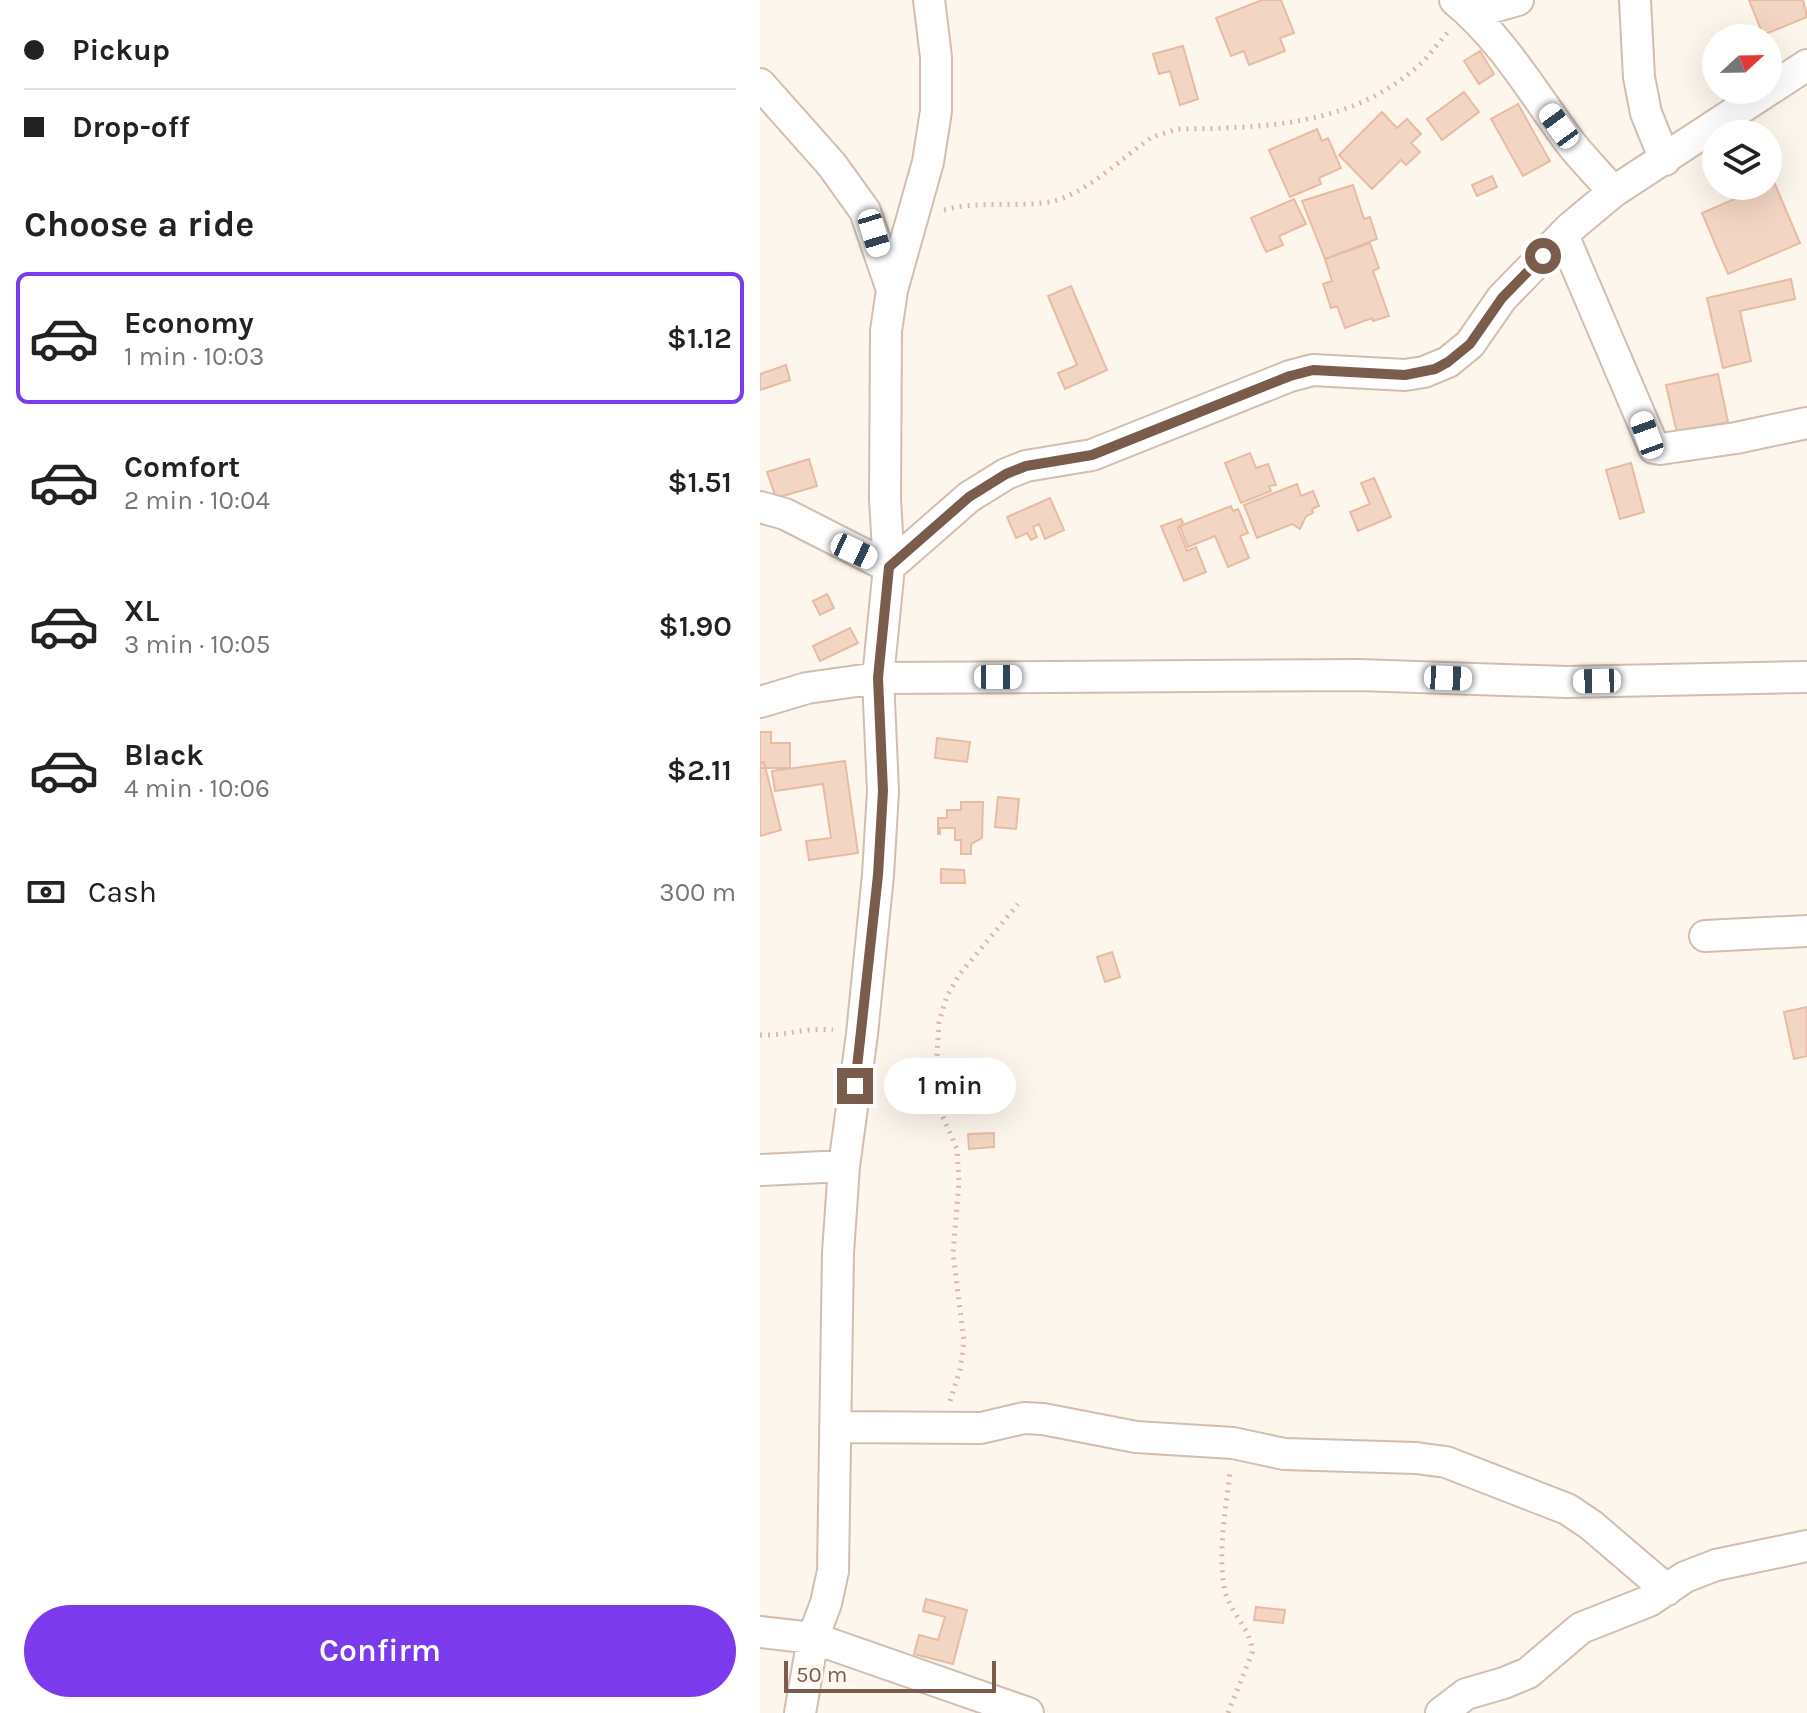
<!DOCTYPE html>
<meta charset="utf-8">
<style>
:root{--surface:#fff;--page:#f6f6f6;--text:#222;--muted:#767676;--line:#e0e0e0;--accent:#7c3aed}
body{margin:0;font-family:Karla,sans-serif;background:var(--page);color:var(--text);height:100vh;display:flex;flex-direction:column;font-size:30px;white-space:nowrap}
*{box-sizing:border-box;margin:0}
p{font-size:26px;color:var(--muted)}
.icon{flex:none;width:44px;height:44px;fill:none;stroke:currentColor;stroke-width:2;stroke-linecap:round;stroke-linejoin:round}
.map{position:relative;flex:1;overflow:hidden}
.panel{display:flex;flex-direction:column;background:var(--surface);width:760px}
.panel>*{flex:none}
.banner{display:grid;align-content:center;height:176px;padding:0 24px;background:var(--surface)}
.needle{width:52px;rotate:68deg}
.buttons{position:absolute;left:942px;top:24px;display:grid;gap:16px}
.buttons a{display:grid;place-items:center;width:80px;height:80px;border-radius:50%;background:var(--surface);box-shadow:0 8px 32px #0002;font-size:40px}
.scale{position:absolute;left:24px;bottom:20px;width:212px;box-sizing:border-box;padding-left:8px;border:4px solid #7a5c4d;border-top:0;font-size:22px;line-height:28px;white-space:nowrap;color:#7a5c4d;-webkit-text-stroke:6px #fffaf3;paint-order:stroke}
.end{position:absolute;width:36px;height:36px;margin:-18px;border:10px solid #7a5c4d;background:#fff;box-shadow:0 0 0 4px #fff}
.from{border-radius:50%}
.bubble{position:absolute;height:56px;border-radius:28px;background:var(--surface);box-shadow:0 8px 32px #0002;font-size:26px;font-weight:600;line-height:56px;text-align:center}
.car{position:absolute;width:24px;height:48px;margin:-24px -12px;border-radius:10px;box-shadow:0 0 6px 2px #0007;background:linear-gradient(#fff 24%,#345 0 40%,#fff 0 76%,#345 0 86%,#fff 0)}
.banner b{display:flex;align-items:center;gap:28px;height:76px;font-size:30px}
.banner b+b{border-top:2px solid var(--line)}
.banner i{width:20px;height:20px;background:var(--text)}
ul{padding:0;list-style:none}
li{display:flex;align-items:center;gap:24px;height:132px;margin:0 16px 12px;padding:0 8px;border:4px solid transparent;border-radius:12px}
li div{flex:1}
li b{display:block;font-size:30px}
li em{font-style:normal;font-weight:600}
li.on{border-color:var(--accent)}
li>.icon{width:72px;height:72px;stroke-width:1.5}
h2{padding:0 24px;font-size:36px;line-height:96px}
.pay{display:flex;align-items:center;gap:20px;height:88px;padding:0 24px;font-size:30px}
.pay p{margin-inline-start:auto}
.action{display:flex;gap:16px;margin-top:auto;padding:16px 24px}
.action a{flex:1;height:92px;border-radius:48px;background:var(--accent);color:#fff;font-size:32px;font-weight:600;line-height:92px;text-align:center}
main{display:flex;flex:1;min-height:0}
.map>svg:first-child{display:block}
</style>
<main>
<section class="panel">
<div class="banner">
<b><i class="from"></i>Pickup</b>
<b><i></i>Drop-off</b>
</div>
<h2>Choose a ride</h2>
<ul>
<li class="on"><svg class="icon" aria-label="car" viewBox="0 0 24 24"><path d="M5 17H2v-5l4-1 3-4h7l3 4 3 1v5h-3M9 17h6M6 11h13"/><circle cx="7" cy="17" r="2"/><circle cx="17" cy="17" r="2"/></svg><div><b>Economy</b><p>1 min · 10:03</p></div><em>$1.12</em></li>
<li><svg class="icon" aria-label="car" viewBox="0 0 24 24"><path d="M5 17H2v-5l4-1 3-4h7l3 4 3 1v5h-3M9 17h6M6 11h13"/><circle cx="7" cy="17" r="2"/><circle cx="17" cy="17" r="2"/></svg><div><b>Comfort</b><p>2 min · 10:04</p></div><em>$1.51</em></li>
<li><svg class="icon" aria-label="car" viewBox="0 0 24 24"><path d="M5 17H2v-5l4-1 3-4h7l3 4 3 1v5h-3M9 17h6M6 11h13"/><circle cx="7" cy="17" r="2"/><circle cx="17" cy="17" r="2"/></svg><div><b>XL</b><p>3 min · 10:05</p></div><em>$1.90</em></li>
<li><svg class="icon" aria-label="car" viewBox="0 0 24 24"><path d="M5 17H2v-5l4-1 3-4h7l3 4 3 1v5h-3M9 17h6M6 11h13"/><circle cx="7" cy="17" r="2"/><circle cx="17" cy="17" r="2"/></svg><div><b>Black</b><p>4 min · 10:06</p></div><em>$2.11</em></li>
</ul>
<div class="pay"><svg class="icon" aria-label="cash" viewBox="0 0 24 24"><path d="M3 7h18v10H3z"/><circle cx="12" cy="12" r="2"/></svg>Cash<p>300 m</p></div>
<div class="action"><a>Confirm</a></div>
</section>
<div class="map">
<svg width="1047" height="1713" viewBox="0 0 1047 1713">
<rect width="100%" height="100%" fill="#fdf6ec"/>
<!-- building -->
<path fill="#f3d5c3" stroke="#e6bba3" stroke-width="2" d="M502 0H521L534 33 520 38 525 51 489 65 484 51 471 56 456 18Z
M989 0H1043L1047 17 1003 35Z
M423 46 438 99 420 105 410 71 399 74 393 54Z
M720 51 734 74 719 84 704 61Z
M704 92 719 112 682 140 667 119Z
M758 104 790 161 763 176 731 119Z
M622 112 637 128 647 119 661 134 651 143 660 152 646 165 641 160 612 189 579 155Z
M557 129 562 141 568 138 581 168 559 178 561 184 530 197 509 150Z
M732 176 737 187 717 196 712 185Z
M1014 182 1040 243 968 274 942 213Z
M593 185 604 219 610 217 617 239 565 259 542 201Z
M534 199 546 224 519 236 523 245 506 252 491 218Z
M610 243 619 268 613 271 629 316 613 321 612 318 585 328 577 306 571 308 563 284 572 281 565 259Z
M1031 279 1035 299 980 311 991 361 963 368 947 298Z
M311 286 347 370 305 389 298 373 317 365 288 296Z
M26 365 30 380 0 390V374Z
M958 374 968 422 917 433 906 385Z
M490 453 496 468 508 464 516 485 509 486 511 491 481 503 465 463Z
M49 459 57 486 16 498 7 472Z
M871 463 884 512 860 519 846 470Z
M614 478 631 517 598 531 590 512 610 504 601 483Z
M537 484 541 496 553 491 559 506 552 509 553 513 546 516 540 529 532 524 497 538 484 505Z
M290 498 304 530 285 539 279 524 273 527 277 537 271 540 267 533 256 538 247 517Z
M471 506 473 511 478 509 488 533 480 536 489 558 468 567 455 536 428 547 420 526Z
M421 519 423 522 418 528 427 551 436 547 446 572 424 581 401 526Z
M67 594 74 608 60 615 53 601Z
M90 628 98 643 60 661 53 646Z
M0 732H11V743H30V768H0Z
M177 738 210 742 207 762 175 758Z
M85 761 98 853 49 860 46 841 71 838 63 784 15 791 12 771Z
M4 762 21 830 0 836V763Z
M238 797 259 799 256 829 235 827Z
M201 802H223L222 838 211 844V854H201V840H195V828H180V834H178V818H187V810H201Z
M181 869 204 870 205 883H181Z
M352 952 360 977 345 982 337 957Z
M1047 1007V1056L1034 1059 1024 1012Z
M234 1133V1147L209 1149 208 1134Z
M166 1599 207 1610 193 1664 154 1654 159 1635 178 1640 185 1617 163 1611Z
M496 1607 525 1610 523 1623 494 1620Z"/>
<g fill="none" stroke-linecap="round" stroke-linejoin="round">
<defs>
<path id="minor" d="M695 0C743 39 775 96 812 145 825 161 840 176 853 192
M875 0 879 77 886 113 905 160
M712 13 758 0
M0 84 72 165 105 211 132 290
M803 235 894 448 900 449 976 438 1047 423
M0 507 25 514 129 567 209 497 246 474 266 466 332 455 530 376 553 370 645 375 664 372 688 362 710 344 742 298 810 228 853 192 1047 65
M0 702 47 688 118 678 599 675 806 682 1047 677
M945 936 1047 931
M0 1170 84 1166
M75 1427 221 1428 264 1418 283 1419 376 1437 473 1443 524 1454 656 1458 686 1462 807 1509 831 1525 907 1590
M0 1632 53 1638 268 1713
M40 1713 53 1638 66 1603 73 1571 78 1253 84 1166 102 1034 118 875 123 791 118 678 129 567 125 499 126 331 132 290 168 162 176 111V57L169 0
M681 1713 706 1694 744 1683 768 1673 821 1628 889 1601 925 1577 956 1565 1047 1546"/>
</defs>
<!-- minor casing -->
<use href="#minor" stroke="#d1beb0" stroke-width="34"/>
<!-- path -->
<path stroke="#d9b8a5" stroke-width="5" stroke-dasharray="2 6" stroke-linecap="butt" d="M184 210C219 200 254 208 289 202 324 196 363 157 392 137L418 129C503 128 590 126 657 67 670 56 678 42 690 30
M0 1035C27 1036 45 1027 73 1030
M190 1401 200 1370 204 1341 193 1253 199 1182 197 1149 179 1108 176 1069 179 1022 187 996 199 975 258 904
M468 1713 492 1653C493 1631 470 1613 465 1591 457 1552 466 1510 470 1472"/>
<!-- minor -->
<use href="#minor" stroke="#fff" stroke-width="30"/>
</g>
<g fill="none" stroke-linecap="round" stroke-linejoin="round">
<!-- route -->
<path stroke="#7a5c4d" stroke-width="10" d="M95 1086 118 875 123 791 118 678 129 567 209 497 246 474 266 466 332 455 530 376 553 370 645 375 675 369 688 362 710 344 742 298 783 256"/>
</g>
</svg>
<div class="buttons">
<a><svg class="needle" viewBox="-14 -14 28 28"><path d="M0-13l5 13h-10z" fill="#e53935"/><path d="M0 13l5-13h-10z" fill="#767676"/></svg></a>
<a><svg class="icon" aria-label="layers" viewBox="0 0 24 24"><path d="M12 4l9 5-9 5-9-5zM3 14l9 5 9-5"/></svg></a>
</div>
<div class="scale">50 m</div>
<i class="end from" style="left:783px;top:256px"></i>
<i class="end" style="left:95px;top:1086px"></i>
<div class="bubble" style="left:124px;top:1058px;width:132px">1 min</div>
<i class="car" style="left:799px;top:126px;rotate:324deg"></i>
<i class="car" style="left:114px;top:233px;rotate:163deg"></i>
<i class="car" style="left:887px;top:435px;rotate:340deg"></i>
<i class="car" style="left:94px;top:551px;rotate:115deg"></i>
<i class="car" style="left:238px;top:677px;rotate:90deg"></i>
<i class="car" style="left:688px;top:678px;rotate:92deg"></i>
<i class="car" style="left:837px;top:681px;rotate:269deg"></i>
</div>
</main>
